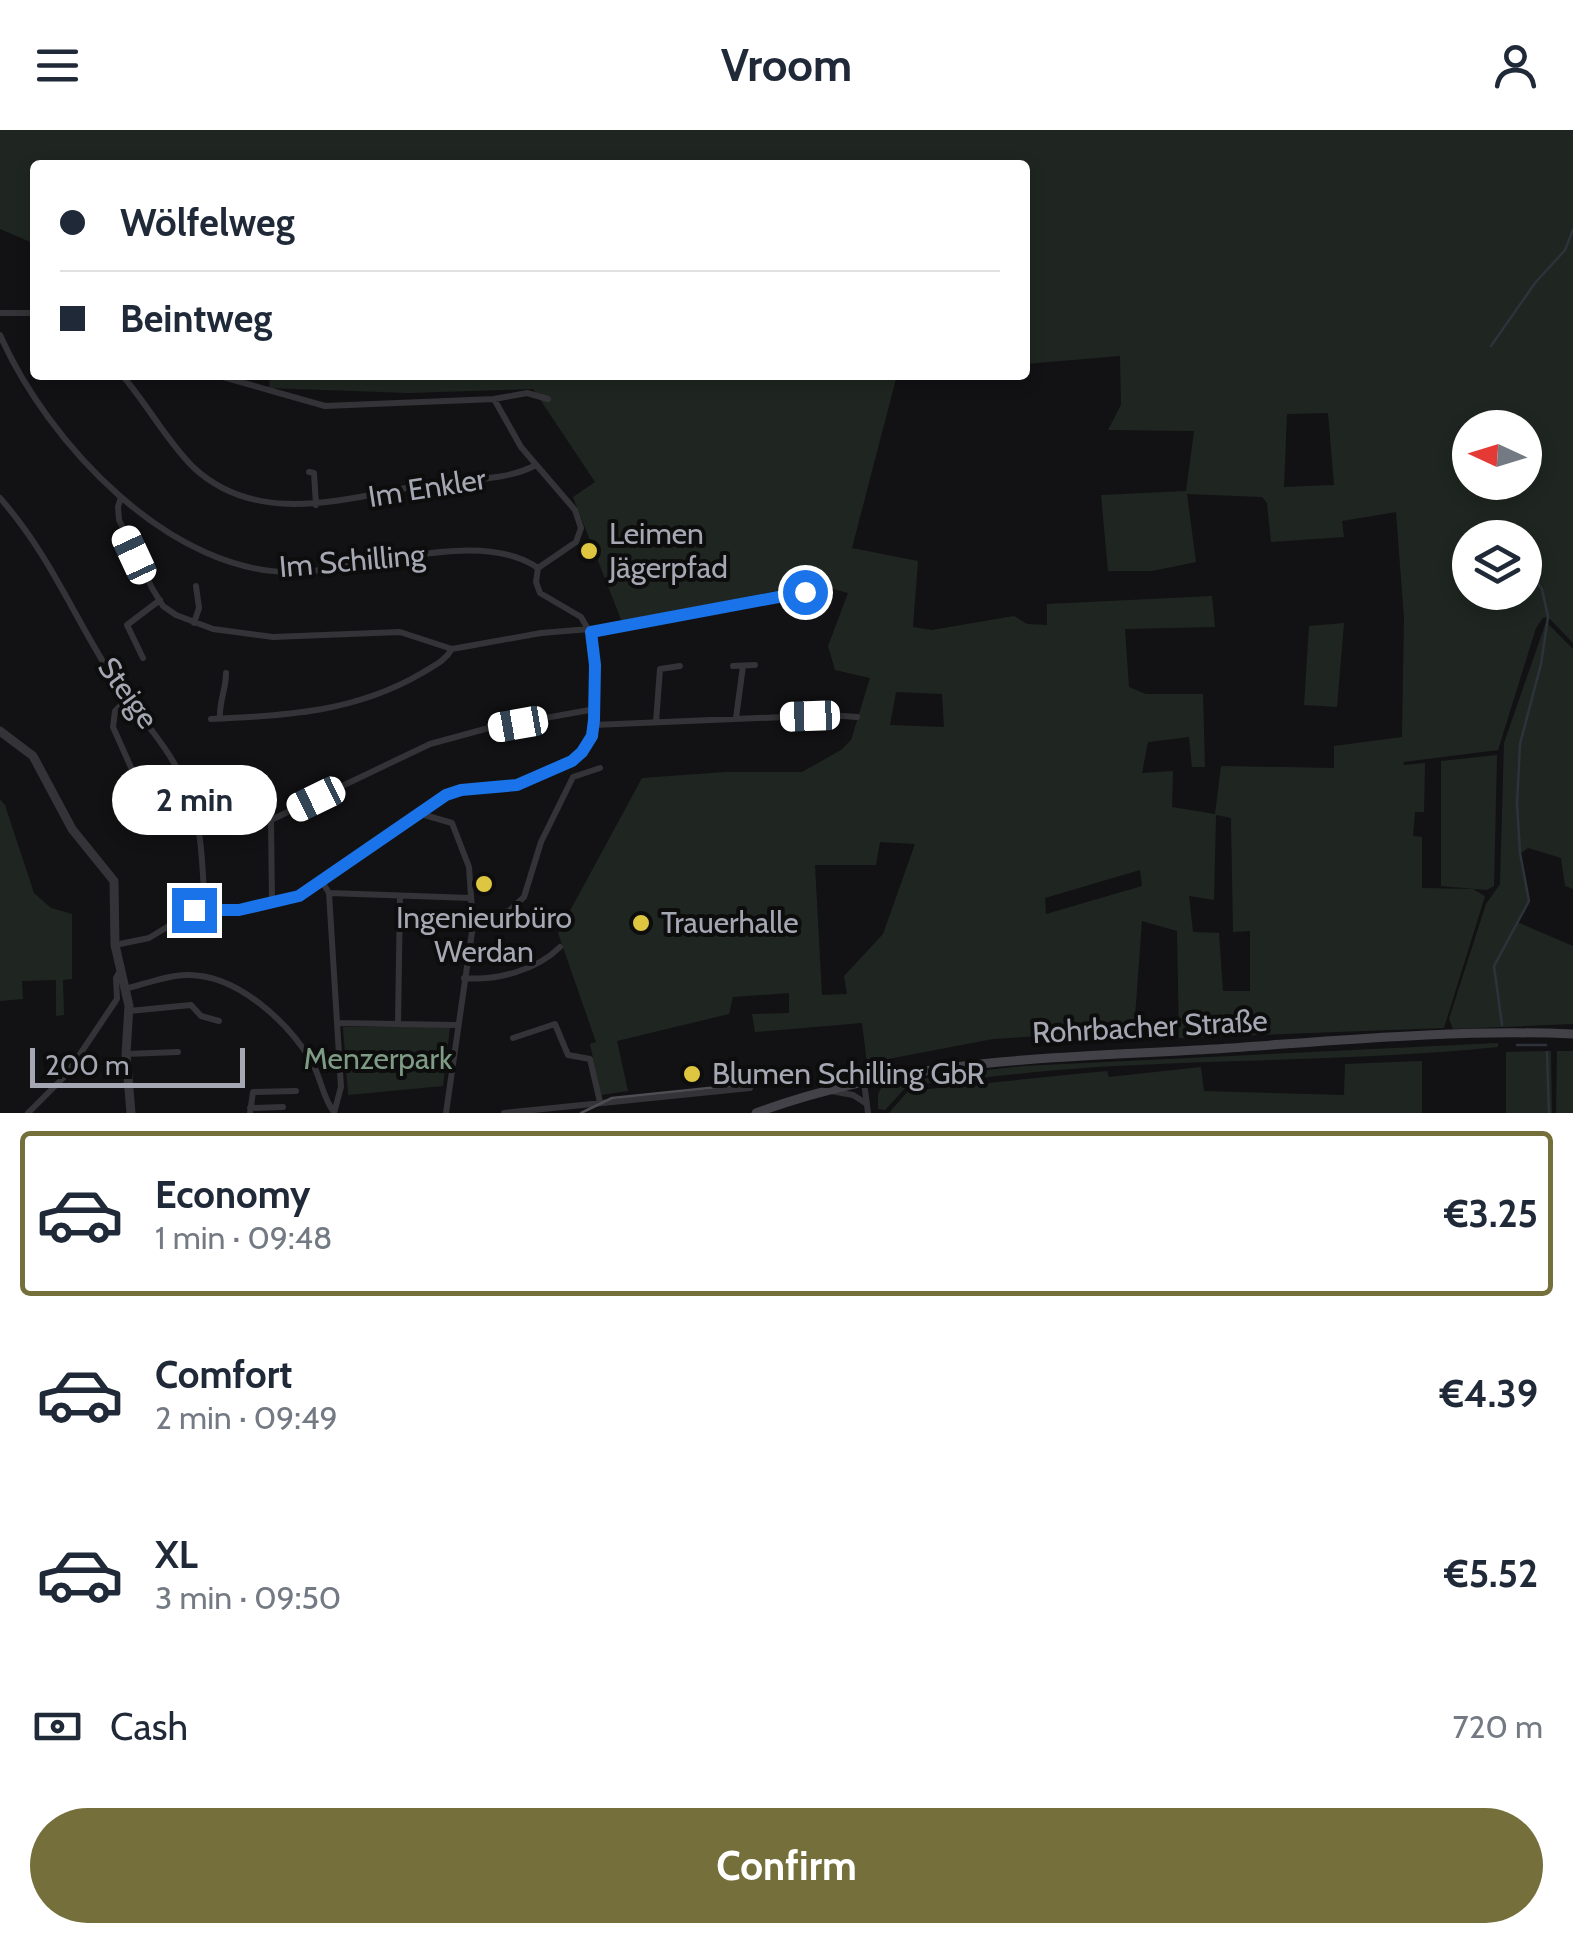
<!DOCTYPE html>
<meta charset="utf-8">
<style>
:root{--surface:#fff;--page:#f6f6f7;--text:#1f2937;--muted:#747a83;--line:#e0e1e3;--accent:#75703b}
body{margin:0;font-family:Cabin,sans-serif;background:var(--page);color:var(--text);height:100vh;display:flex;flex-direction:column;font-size:38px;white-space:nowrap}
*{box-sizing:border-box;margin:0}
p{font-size:32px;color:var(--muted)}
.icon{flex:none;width:55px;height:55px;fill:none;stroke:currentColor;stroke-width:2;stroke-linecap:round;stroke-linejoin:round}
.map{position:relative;height:983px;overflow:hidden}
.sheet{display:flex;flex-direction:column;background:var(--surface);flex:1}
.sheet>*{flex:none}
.guide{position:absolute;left:30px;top:30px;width:1000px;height:220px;border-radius:10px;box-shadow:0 5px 15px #0003;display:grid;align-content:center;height:220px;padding:0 30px;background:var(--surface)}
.needle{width:65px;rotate:274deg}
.tools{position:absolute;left:1452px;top:280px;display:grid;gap:20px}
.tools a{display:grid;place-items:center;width:90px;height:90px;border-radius:50%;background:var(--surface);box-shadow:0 5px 15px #0003;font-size:50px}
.scale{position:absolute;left:30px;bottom:25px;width:215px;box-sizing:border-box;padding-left:10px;border:5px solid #a5a7b3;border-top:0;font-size:28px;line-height:35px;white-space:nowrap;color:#a5a7b3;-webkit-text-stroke:8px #0d0d0e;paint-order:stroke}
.end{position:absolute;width:45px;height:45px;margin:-22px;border:12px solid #1a73e8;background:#fff;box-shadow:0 0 0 5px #fff}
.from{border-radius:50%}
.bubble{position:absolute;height:70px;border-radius:35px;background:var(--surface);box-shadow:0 5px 15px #0003;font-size:32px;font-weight:700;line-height:70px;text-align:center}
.car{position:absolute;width:30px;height:60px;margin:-30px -15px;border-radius:12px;box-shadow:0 0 8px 2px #0007;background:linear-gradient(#fff 24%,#345 0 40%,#fff 0 76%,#345 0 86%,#fff 0)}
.guide b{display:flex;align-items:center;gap:35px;height:95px;font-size:38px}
.guide b+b{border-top:2px solid var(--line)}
.guide i{width:25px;height:25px;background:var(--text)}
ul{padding:18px 0 0;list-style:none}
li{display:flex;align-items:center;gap:30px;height:165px;margin:0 20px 15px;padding:0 10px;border:5px solid transparent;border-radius:10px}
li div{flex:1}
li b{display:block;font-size:38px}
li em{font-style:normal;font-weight:700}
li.current{border-color:var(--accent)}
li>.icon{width:90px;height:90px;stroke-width:1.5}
.pay{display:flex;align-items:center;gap:25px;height:110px;padding:0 30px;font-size:38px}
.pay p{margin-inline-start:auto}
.cta{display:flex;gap:20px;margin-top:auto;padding:20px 30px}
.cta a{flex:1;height:115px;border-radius:60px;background:var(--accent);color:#fff;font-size:40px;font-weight:700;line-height:115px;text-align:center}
header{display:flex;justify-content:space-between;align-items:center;height:130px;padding:0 30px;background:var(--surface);font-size:45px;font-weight:700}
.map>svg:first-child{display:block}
</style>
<header><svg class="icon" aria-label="menu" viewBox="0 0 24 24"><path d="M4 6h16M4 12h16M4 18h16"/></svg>Vroom<svg class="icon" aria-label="person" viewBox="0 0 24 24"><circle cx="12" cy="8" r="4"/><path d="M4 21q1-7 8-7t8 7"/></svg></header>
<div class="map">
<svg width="1573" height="983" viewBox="0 0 1573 983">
<rect width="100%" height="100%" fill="#121214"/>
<!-- green -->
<path fill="#1f2621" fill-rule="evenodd" d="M0 0H1573V513L1548 487 1543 488 1536 498 1498 620 1403 632 1404 635 1425 633 1424 682H1415L1413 706 1422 707V758L1473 759 1485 766 1444 898 1179 908 1177 801 1142 791 1134 900 993 909 867 933 862 893 755 902 752 884 789 883V863L733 867 729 884 617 911 628 961 601 965 590 914 596 912 558 803 642 648 725 642H802L841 620 851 610 870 548 835 540 828 516 848 463 822 456H800L622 492 573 367 595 352 533 259 409 263 269 258 270 245H897L852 418 918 431 913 497 932 500 1014 486 1027 494 1047 495V474L1212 466 1215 497 1125 499 1129 557 1146 564H1203L1205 637H1192L1189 607 1148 612 1142 643 1173 641 1172 677 1215 684 1221 636 1334 638V616L1402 607 1404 488 1396 382 1342 391 1344 407 1271 412 1267 373 1262 367 1187 364 1196 432 1152 441H1108L1101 365 1186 361 1194 301 1108 300 1121 275 1120 226 1025 234V35H35V114L0 99ZM1328 283 1334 355 1284 357 1287 284ZM1470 298H1525V352H1470ZM1470 408H1525V462H1470ZM896 562 942 564 944 597 890 595ZM1216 685 1231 688 1233 802 1250 801V861H1223L1219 803 1193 802 1189 766 1214 770ZM880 712 915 714 883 804 844 846 847 864 822 865 815 735H876ZM1140 740 1142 756 1046 784 1045 768Z
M1546 492 1573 519V759L1565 756 1561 728 1528 718 1520 724 1529 771 1517 792 1573 816V894L1453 899 1449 889 1486 774 1500 754 1504 613Z
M1344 493 1337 577 1304 575 1309 496Z
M1497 625 1494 756 1487 760 1441 756V631Z
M0 669 5 675 34 763 51 778 72 784V849L63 850 64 885 56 886V850L22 851 23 869 0 871Z
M343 897H450L443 956 348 965Z
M1498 913V917C1370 930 1242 929 1114 936 1045 940 976 948 907 956L885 980 878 979V964L881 958 942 945 1023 936Z
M1551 921 1552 983H1506V922Z
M1557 921H1573V983H1556Z
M1422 931V983H889L908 961 1086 943 1107 941 1109 947 1201 937 1204 961 1344 965 1345 934Z"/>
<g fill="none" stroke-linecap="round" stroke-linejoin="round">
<!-- stream -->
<path stroke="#2d323b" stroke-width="2.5" d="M1491 216 1535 153 1565 120 1573 100
M1528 442 1532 446
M1502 895 1494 836 1529 771 1520 723 1517 674 1520 614 1541 534 1548 487 1542 459 1535 450
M1517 915H1546
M1547 922 1549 983"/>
<!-- minor -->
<path stroke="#343438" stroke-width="6" d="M0 183H35
M0 205C47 312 172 448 300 442 367 439 482 398 538 438
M122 245C147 274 166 310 193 337 258 398 347 368 422 355 459 348 502 353 536 335
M216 245 325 276 494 269 527 263 548 269
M309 342 314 343 316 375
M121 367 118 377 119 390 152 458 163 476 176 485 213 499 273 507 400 502 452 519 541 503 590 499
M0 368C49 424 71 481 110 543 136 585 171 616 189 664 203 700 202 739 205 777
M194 493 199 478 196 456
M591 502 809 462 827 461
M143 528 127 495 160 470
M733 536 755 535
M127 569 115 581 113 597 150 680 156 687
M220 588C219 571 226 560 226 543
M736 588 743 536
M211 589C285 586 356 582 422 543 433 536 445 531 452 519
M656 592 660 539 680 536
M594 595 830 585 857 587
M263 651 271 690 430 614 485 599 595 579
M421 684 452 693 469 737 473 795 446 983
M271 690 272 773
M321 750 329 763 471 768
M329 763 341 957 334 983
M473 795 509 781 524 767 541 712 573 647 600 638
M115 815 149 808 200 777 239 780 299 766 447 665 461 660 517 655 578 626 589 612 594 595 592 506 581 487 540 463 536 452 538 438 576 412 581 398 575 380 521 317 494 269
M464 848C497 851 537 840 560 817
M125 859C145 854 167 845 187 845 237 844 288 892 312 932 321 948 323 969 334 982
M129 881 191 875 201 886 219 891
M339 893 457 895
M398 894 400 766
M513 908 555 894 568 925 590 929 600 972
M126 924 178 922
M864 952 868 983
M831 961 853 965 867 974
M250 978 283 977
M28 983 66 945 117 869 116 848 120 841
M250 983 253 962 296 961
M504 983 750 958"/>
<!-- tertiary -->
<path stroke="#343438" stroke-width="9" d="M0 601 33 626 72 699 114 751 115 815 129 876 126 924 131 983"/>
<!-- secondary -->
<path stroke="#424248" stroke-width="9" d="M756 983C903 928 1060 928 1215 919 1333 911 1454 899 1573 904"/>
<!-- tram -->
<path stroke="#4d4d53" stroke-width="2.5" d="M581 983 612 968 806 948"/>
</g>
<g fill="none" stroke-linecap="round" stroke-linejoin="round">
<!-- route -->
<path stroke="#1a73e8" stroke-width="12" d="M194 780H239L299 766 446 665 461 660 517 655 572 631 582 622 592 606 594 590 595 535 591 502 805 462"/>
</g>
<!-- markers -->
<g fill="#dec640" stroke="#0d0d0e" stroke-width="4">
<circle cx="589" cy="421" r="10"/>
<circle cx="484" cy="754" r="10"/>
<circle cx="641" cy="793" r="10"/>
<circle cx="692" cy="944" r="10"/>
</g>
<g text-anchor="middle" stroke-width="8" stroke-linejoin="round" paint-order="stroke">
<!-- street labels -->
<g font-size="30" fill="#a5a7b3" stroke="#0d0d0e">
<text transform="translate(427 358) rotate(-9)" y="10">Im Enkler</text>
<text transform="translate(352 431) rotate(-5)" y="10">Im Schilling</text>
<text transform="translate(128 563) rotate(54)" y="10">Steige</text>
<text transform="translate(1150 897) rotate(-3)" y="10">Rohrbacher Straße</text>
</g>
<!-- poi labels -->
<g font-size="30" fill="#a5a7b3" stroke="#0d0d0e" text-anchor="start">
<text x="609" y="414">Leimen<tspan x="609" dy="34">Jägerpfad</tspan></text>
<text x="484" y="798" text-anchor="middle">Ingenieurbüro<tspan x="484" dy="34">Werdan</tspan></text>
<text x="661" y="803">Trauerhalle</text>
<text x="712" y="954">Blumen Schilling GbR</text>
</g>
<!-- park labels -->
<g font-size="30" fill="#7e9c85" stroke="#0d0d0e">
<text x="378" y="939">Menzerpark</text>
</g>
</g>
</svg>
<div class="tools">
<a><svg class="needle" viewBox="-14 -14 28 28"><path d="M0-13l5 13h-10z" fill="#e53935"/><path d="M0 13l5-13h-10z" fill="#747a83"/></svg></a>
<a><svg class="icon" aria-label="layers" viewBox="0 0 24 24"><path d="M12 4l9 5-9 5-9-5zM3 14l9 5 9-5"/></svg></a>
</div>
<div class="scale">200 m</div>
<i class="end from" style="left:805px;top:462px"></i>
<i class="end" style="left:194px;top:780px"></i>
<div class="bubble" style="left:112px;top:635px;width:165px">2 min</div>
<i class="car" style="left:134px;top:425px;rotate:335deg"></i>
<i class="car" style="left:810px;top:586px;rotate:268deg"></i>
<i class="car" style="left:518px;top:594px;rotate:260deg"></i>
<i class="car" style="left:316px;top:669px;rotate:244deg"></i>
<div class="guide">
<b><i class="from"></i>Wölfelweg</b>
<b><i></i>Beintweg</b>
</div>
</div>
<section class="sheet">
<ul>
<li class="current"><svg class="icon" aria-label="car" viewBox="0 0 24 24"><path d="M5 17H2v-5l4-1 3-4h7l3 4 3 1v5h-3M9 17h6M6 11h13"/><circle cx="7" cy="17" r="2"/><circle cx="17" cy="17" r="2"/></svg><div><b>Economy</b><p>1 min · 09:48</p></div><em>€3.25</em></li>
<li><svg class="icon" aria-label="car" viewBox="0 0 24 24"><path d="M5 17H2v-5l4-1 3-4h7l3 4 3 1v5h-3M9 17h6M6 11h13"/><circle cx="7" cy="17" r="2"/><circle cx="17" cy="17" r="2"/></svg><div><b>Comfort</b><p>2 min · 09:49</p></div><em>€4.39</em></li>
<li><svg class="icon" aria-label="car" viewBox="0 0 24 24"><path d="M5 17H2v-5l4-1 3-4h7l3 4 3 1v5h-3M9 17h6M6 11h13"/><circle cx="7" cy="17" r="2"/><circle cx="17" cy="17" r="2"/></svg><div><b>XL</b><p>3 min · 09:50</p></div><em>€5.52</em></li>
</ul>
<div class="pay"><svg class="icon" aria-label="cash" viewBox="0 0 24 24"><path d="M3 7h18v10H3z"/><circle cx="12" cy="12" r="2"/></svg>Cash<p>720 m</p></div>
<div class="cta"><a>Confirm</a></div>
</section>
